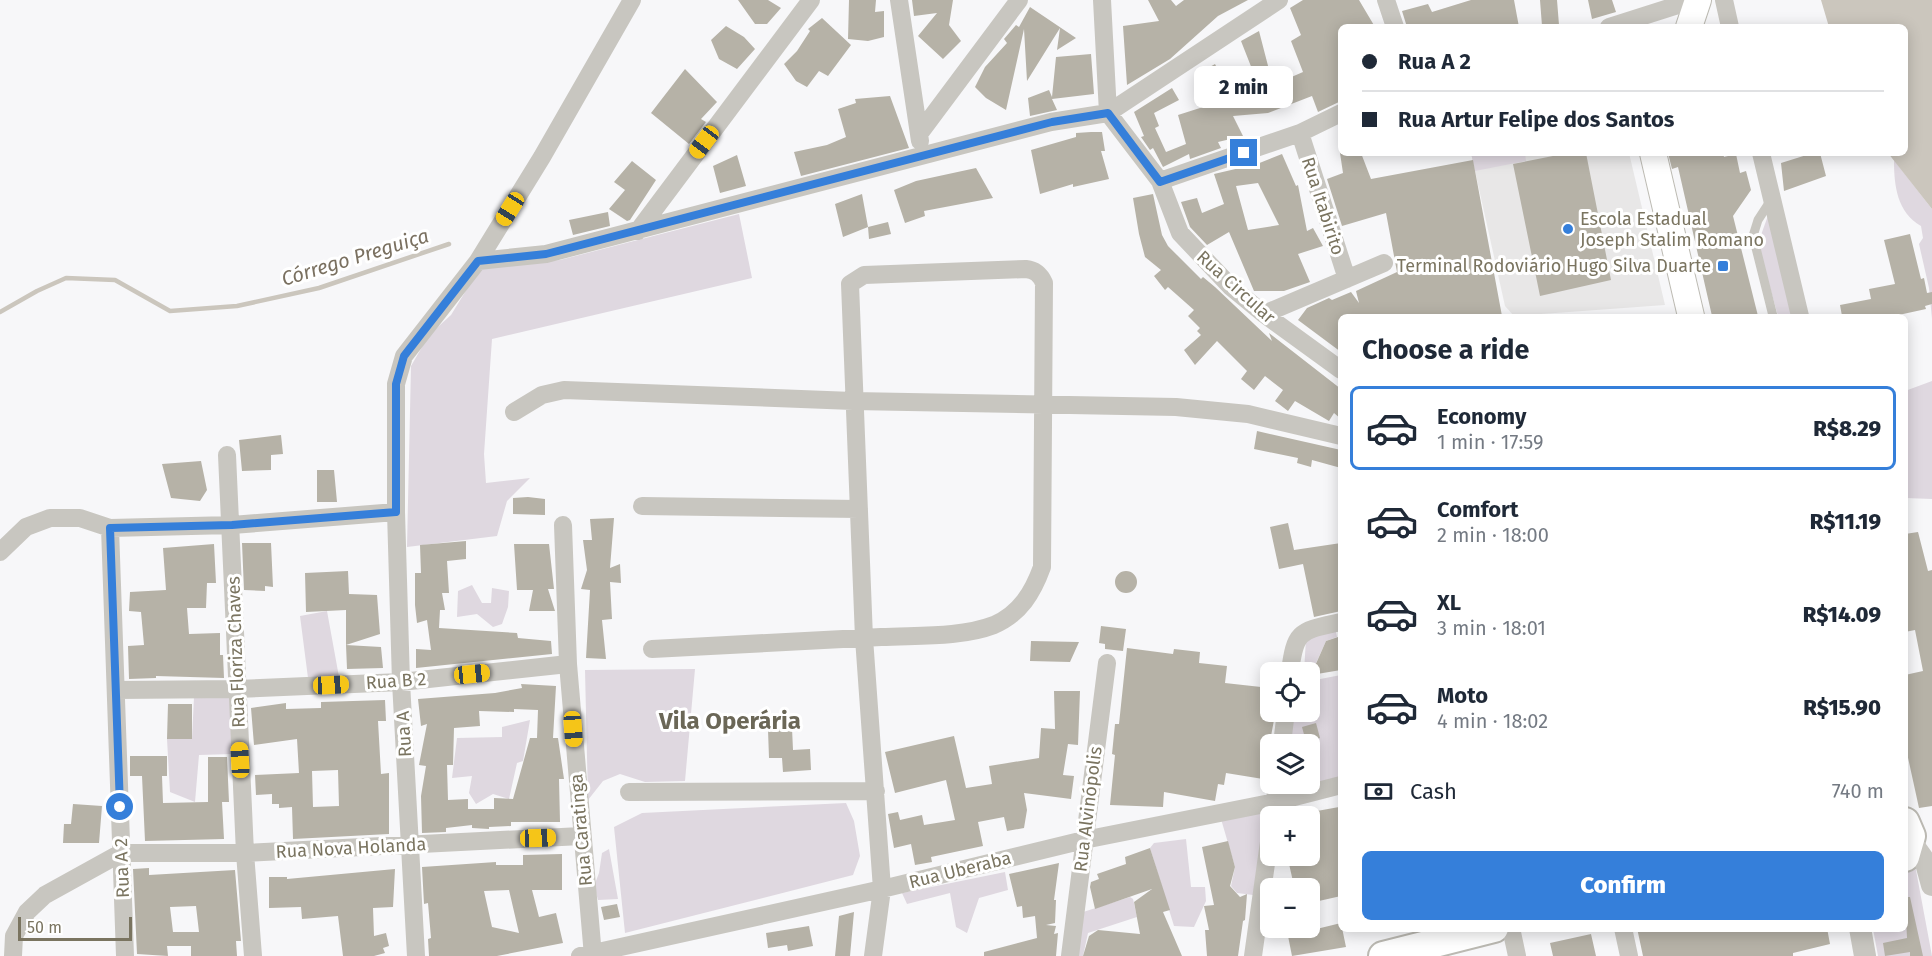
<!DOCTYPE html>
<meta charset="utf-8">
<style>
:root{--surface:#fff;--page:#f2f2f3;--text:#1f2937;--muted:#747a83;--line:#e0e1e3;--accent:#357fda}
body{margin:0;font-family:"Fira Sans",sans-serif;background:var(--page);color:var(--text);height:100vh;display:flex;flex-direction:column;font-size:22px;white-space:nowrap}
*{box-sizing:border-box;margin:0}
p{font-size:20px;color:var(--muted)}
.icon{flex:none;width:33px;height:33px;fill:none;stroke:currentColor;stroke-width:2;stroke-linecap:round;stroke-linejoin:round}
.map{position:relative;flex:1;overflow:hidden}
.drawer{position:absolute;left:1338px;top:314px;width:570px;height:618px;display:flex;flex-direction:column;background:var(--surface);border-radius:9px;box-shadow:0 3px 15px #0003}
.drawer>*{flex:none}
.banner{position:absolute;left:1338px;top:24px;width:570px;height:132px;border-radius:9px;box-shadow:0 3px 15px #0003;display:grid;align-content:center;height:132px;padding:0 24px;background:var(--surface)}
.tools{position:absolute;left:1260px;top:662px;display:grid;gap:12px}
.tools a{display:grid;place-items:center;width:60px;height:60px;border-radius:9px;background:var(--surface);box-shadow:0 3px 15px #0003;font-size:30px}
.scale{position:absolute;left:18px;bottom:15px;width:114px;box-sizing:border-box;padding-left:6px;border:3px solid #7a7460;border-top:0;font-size:16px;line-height:21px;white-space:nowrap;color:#7a7460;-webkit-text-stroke:4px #fff;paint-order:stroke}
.end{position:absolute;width:27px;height:27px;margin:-14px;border:8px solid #357fda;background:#fff;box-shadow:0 0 0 3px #fff}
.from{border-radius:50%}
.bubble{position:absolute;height:42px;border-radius:9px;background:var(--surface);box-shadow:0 3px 15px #0003;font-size:20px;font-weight:800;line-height:42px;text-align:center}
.car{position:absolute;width:18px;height:36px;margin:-18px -9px;border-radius:8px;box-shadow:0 0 4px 2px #0007;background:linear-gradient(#f5c518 24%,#345 0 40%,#f5c518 0 76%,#345 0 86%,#f5c518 0)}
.banner b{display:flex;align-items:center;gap:21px;height:57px;font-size:22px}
.banner b+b{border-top:2px solid var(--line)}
.banner i{width:15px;height:15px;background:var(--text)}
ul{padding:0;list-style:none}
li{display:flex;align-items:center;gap:18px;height:84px;margin:0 12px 9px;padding:0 12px;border:3px solid transparent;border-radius:9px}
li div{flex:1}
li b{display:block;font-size:22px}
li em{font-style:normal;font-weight:800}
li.active{border-color:var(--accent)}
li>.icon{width:54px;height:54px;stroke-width:1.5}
h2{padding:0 24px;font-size:27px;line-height:72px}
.pay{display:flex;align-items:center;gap:15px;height:66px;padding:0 24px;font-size:22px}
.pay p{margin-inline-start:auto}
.cta{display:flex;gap:12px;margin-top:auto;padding:12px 24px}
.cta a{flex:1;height:69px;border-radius:9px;background:var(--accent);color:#fff;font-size:24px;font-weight:800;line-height:69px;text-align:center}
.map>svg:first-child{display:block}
</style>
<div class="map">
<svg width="1932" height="956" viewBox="0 0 1932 956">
<rect width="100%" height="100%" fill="#f7f7f9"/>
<!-- built -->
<path fill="#e8e7e7" d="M1471 153H1629L1665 305 1514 316 1505 306Z"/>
<!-- green -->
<path fill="#dfd8e0" d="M1471 153H1525L1526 161 1475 171Z
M1894 160 1932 209V319L1929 288 1919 244 1923 238 1921 226C1897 212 1894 186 1894 160Z
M1770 210 1795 316H1778L1760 252 1761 235Z
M739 214 752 278 492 339 484 454 486 483 530 478 507 501 497 536 407 547 411 366 429 335 451 315 481 266 560 260Z
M1932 381V499L1905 498V391Z
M472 585 482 603H491L492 588 509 591 508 607 502 624 493 627 477 614 457 617 458 591Z
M327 611 339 677 308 678 300 616Z
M1335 628 1337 637 1326 641 1312 672H1304L1306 639Z
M695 669 685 781 645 782 620 774 603 781 588 800 585 670Z
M1341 675V778L1280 794V783H1310V744H1280V711H1310V681Z
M230 696 233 754 199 755 195 802 170 792 167 739H192L194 697Z
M530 720 523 761 517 763 509 799 493 794 476 804 469 793 472 776 452 778 457 738 502 737V727Z
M846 803 854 821 860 856 853 875 625 933 614 827 642 813Z
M1270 807 1253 895 1237 893 1231 886 1235 867 1221 819Z
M1186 839 1191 887H1205L1206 901 1194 927 1174 926 1150 848 1154 843Z
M609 849 618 899 598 900 594 886 599 873 602 853Z
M1915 865 1932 956H1878L1873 929 1905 928V872Z
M1005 872 1008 890 979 898 967 933 956 927 950 893 907 904 902 893Z
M1130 897 1133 899 1137 917 1088 933 1083 956H1072L1077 914Z"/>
<!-- water -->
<path fill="#cbc6bd" d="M1821 0H1932V209L1888 153H1905V27H1829Z"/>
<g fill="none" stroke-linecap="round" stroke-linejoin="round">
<!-- stream -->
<path stroke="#cbc6bd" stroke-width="4.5" d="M0 312 37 291 66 278 115 280 170 311 237 306 319 288 449 244"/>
</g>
<!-- building -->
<path fill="#b6b2a7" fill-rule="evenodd" d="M738 0H768L781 8 767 24H755Z
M849 0H876L875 12 884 11V37L868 41 848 39Z
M912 0H953L949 25 961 41 943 59 918 36 937 13 914 16Z
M1148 0H1171L1176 6 1184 0H1248L1218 16 1170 59 1127 85 1123 26 1159 21Z
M1303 0H1359L1375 27H1341V101L1318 112 1312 96 1268 113 1233 116 1243 136 1218 142 1221 148 1190 159 1189 154 1163 167 1153 148 1150 150 1141 137 1144 136 1134 112 1172 88 1179 100 1154 113 1159 126 1155 128 1166 152 1186 144 1178 115 1244 94 1236 70 1252 69 1241 41 1259 31 1273 85 1303 72 1291 41 1301 35 1290 8Z
M1471 0H1514L1519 27H1407L1402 11 1428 4 1432 12Z
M1540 0H1557L1559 25 1542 26Z
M1588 0H1612L1616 12 1592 19Z
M1030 7 1076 38 1057 50 1060 28 1027 81 1024 29 1006 110 986 98 975 87 985 67 1007 43 1004 39 1016 25 1019 27Z
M822 18 851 45 828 76 819 71 807 87 796 81 784 64 797 51 810 31 808 29Z
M726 26 744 37 755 49 737 69 719 59 711 40Z
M1091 54 1094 94 1052 99 1057 110 1030 116 1028 98 1049 90 1052 97 1056 57Z
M1215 64 1222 78 1200 90 1194 76Z
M685 69 717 102 701 119 706 122 689 144 651 113Z
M890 96 909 148 801 176 794 152 827 145 846 137 838 109 856 103 855 99Z
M1091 132H1102L1105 151H1101L1109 179 1073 187V184L1040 194 1031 150 1076 137V133Z
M1340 153H1361L1371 179 1473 160 1502 316H1341V352L1298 320 1307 308 1329 298 1332 300 1351 292 1359 303 1356 291 1397 272 1386 213 1342 226 1327 179 1343 173Z
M1568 153H1586L1611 280 1540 296 1513 164Z
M1668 153H1723L1724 157 1736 154 1740 173 1746 171 1751 190 1733 216 1758 316H1712L1678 167 1672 169Z
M1813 153H1820L1826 176 1784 191 1781 163Z
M1282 154 1296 186 1298 185 1307 231 1313 228 1323 246 1298 254 1310 282 1284 291H1254L1229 232 1207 245 1190 227 1181 202 1197 198 1202 213 1224 204 1214 174 1257 164ZM1258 183 1279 225 1248 230 1236 186Z
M737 155 746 186 720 193 713 166Z
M632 161 656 180 630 220 627 221 609 209 625 190 614 182Z
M976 168 993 198 924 211 925 216 905 223 894 190 916 181Z
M862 194 868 227 843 237 835 204Z
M1153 194 1162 235 1168 246 1201 279 1203 277 1215 287 1272 341 1269 333 1341 389V419L1334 413 1329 421 1295 401 1288 411 1275 401 1283 390 1265 376 1254 390 1241 379 1247 371 1217 341 1195 365 1184 350 1201 335 1197 331 1200 328 1188 316 1194 310 1168 287 1165 290 1154 276 1161 270 1145 257 1139 234 1133 198Z
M608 212 610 226 573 235 569 220Z
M888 222 891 234 869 239 868 227Z
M1910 234 1921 279 1924 278 1927 293 1932 292V304L1925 306 1926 309 1894 316H1842L1840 305 1871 299 1869 289 1895 284 1884 240Z
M1257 431 1341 450V468L1312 460 1311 467 1297 463 1298 458 1254 449Z
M281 435 283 454 271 455V470L242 471 239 440Z
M201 461 207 490 200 501 171 498 162 464Z
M317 470H334L337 502H317Z
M528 497 545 499V515L513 514V498Z
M614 518 610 568 620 564 621 583 610 582 612 619 602 620 606 659 586 658 590 590 581 589 587 570 583 540H592L590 519Z
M1288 523 1294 550 1341 543V611L1314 617 1303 564 1279 569 1270 527Z
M1918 532 1928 571 1932 570V806L1919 808 1905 744V675L1923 671 1915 630 1905 632V534Z
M466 541V559L447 561 449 593H442L445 610H440L439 628 517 633 518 638 551 641 552 654 416 668V649L431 650 427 620 417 623 415 605V573H421L420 545Z
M242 543H271L273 587 265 586V591L244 590Z
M214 544 216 583H207L206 608H187L189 634 220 633V655H223L224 678 156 676V678L129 679 128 646 144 645 141 612 129 611 130 592 166 590 163 548Z
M514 544H549L554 589H548L555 611H529L533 590H517Z
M348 571 349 594 377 595 380 634 346 645V610L306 612 305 573Z
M1115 582a11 11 0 1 1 22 0a11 11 0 1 1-22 0Z
M1101 626 1126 629 1123 651 1105 649V644L1099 643Z
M1341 636V670L1311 675 1326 641Z
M1031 641 1079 642 1070 662 1030 661Z
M346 645 381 647 383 668 347 669Z
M1127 648 1173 654 1174 649 1200 652 1199 663 1227 666 1225 683 1270 688 1271 719 1274 720 1263 779 1226 773 1224 785 1218 784 1215 801 1164 792 1163 807 1110 805 1115 755 1112 754 1115 724H1119Z
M521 684 556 686 553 738H558L564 779H559L560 822H511V826L489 827V829L472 828V825L446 828V832L422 833 421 796 426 766 419 765 427 724 421 726 418 699 495 693 522 688ZM514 709 538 710 537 738H530L513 799 494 798V809H468V799L448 800 447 765H453L454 728 480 726 479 711 514 712Z
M1054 691H1080L1078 745 1068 744 1063 775 1074 776 1071 799 1024 793 1027 810 1024 828 1007 831 1004 817 978 822 983 846 931 857 932 862 915 865 911 844 894 848 888 814 898 812 900 820 922 815 924 825 955 820 946 780 895 793 885 752 954 736 966 788 992 784 989 766 1039 758 1041 728 1055 729Z
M385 700 386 721H378L381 774 389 773V834L293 839 292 807 279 808V804H272V794L256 795 255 775 299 773 297 739 254 745 251 708 286 703V709L321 708V702ZM338 770 339 806 313 807 312 771Z
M168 704H192V739H167Z
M1316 723 1320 738 1306 742 1302 727Z
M792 728 793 750 810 749 811 770 783 772 782 758H769L768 730Z
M130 756H167V776H162L163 803 208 802V757H227L229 802H222L224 839 145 841 142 776H130Z
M73 804 102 806 99 843H63L64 824H71Z
M1339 807 1341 896 1310 903V883L1294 886 1287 855H1310V828L1319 826 1317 811Z
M1228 841 1235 867 1230 886 1240 897 1247 894 1245 920 1243 921 1238 956H1207L1205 930H1209L1204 906 1214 905 1202 847Z
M1150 848 1170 910 1163 912 1182 956H1083L1089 936 1098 930 1140 934 1134 902 1152 889 1095 909 1090 887 1091 882 1099 879 1097 874 1126 864 1125 857Z
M562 854V890H532L539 917 556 913 563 943 497 956H429L428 939 431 938 428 903 424 904 422 867 496 862V865H523V855ZM509 890 519 933 492 927 484 891Z
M1059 863 1054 900H1056L1055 923 1046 925 1056 926 1054 934 1058 933 1056 956H984V952L1037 938 1035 916 1023 918 1022 906 1017 907 1009 874Z
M149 868V875L235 870 241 941H236L237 956H191V946H167L168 956 137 954 133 869ZM196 906 199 932H173L170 907Z
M395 869 393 907 373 908 374 936 386 933 389 946 383 948 385 953 374 956H343L338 916 302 919 301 907 269 908V877H287V879Z
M1905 897H1910L1923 956H1910V952L1885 956 1883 943 1907 938Z
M617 904 620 917 604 920 601 907Z
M854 912 850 956H835L839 916Z
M1341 923 1346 947 1292 956 1288 936Z
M809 926 813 946 788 951 787 945 768 948 766 933Z
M1637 928H1827L1830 944 1793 953V956H1643Z
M1591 934 1596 956H1553L1550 943Z"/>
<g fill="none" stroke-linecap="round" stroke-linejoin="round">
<defs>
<path id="secondary" d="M1689 27 1698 0
M1653 153 1691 316"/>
<path id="primary" d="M1905 822 1911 836 1905 857
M1383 956 1494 928"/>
</defs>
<!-- secondary casing -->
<use href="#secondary" stroke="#bdbbb3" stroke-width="28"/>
<!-- primary casing -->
<use href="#primary" stroke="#bbb9b2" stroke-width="32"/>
<!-- service -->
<path stroke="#c8c6c0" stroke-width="9" d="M1771 200 1758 220 1753 236 1773 316"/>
<!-- minor -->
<path stroke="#c8c6c0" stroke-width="18" d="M899 0 920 141
M1102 0 1108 113 1160 181 1180 233 1231 287 1264 314 1341 370
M1386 0 1395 27
M1724 0 1730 27
M1609 27 1694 0
M1300 133 1347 279
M919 134 1019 0
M1761 153 1800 316
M1160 181 1300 133 1341 113
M638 231 811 0
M478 261 546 254 1051 122 1108 113 1279 0
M1264 314 1384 263
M514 412 542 395 564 390 853 401 1176 407 1248 414 1341 436
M227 455 245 853 253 956
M642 506 859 509
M563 525 568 664 593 956
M110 528 125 956
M0 552 26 527 50 518H80L110 528 232 525 396 512
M652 649C728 645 804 641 881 637 916 635 960 638 994 625 1020 614 1033 592 1042 567L1044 283C1040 274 1035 270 1026 269L864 275 850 284 864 638 882 889 873 956
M1290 672C1295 629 1301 631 1341 622
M116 690 237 689 401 682 568 664
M1282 744 1286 711
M629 792 876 791
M1273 816 1277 783
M1511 928 1517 956
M1623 928 1629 956
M13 956 14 936 27 912 45 895 121 853H245L581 836
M416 956 401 682 396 512V384L404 356 478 261 542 157 632 0
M580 956 882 889 1084 840 1275 802 1341 785
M1070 956 1107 663
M1253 956 1270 835"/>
<!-- tertiary -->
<path stroke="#c8c6c0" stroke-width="22" d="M1911 842 1926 863 1932 885
M1860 928 1865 956"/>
<!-- secondary -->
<use href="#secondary" stroke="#fff" stroke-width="26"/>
<!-- primary -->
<use href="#primary" stroke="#fff" stroke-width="28"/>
</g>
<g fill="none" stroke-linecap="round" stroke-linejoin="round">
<!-- route -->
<path stroke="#357fda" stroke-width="8" d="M120 807 110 528 232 525 396 512V384L404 356 478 261 546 254 1052 122 1108 113 1160 182 1244 153"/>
</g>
<!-- markers -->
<g fill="#357fda" stroke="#fff" stroke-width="2">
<circle cx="1568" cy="229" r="6"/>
<rect x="1717" y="260" width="12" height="12" rx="3"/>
</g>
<g text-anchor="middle" stroke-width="6" stroke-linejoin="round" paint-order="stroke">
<!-- street labels -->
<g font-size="18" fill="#7a7460" stroke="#fff">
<text transform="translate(1323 206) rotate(72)" y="6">Rua Itabirito</text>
<text transform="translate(1236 287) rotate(42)" y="6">Rua Circular</text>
<text transform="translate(236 652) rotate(-92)" y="6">Rua Floriza Chaves</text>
<text transform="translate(396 681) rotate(-4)" y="6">Rua B 2</text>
<text transform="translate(404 734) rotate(-93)" y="6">Rua A</text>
<text transform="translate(1088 809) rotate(-83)" y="6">Rua Alvinópolis</text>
<text transform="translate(581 830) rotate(-95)" y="6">Rua Caratinga</text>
<text transform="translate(351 848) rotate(-3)" y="6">Rua Nova Holanda</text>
<text transform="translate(122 868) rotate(-92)" y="6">Rua A 2</text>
<text transform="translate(960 870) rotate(-14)" y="6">Rua Uberaba</text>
</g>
<!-- poi labels -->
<g font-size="18" fill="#7a7460" stroke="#fff" text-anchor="start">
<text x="1580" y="225">Escola Estadual<tspan x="1580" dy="21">Joseph Stalim Romano</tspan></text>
<text x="1711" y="272" text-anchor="end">Terminal Rodoviário Hugo Silva Duarte</text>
</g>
<!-- water labels -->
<g font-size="20" font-style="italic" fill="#7a7060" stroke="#fff">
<text transform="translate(355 257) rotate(-17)" y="7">Córrego Preguiça</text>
</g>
<!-- district labels -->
<g font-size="24" font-weight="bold" fill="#6b6757" stroke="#fff">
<text x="730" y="729">Vila Operária</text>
</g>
</g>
</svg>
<div class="tools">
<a><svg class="icon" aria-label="locate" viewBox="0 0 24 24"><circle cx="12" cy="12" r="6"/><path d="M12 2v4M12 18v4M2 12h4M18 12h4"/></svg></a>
<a><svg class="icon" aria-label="layers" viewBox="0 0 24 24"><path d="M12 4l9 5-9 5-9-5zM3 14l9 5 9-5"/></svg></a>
<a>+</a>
<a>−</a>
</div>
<div class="scale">50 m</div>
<i class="end from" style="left:120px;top:807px"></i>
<i class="end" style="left:1244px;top:153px"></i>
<div class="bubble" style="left:1194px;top:66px;width:99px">2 min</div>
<i class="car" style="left:704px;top:142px;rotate:217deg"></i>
<i class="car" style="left:510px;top:209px;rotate:212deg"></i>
<i class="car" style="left:472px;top:674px;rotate:84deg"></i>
<i class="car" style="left:331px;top:685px;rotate:87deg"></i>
<i class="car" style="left:573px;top:729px;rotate:176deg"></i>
<i class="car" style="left:240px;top:760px;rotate:357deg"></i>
<i class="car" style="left:538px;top:838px;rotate:88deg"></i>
<div class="banner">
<b><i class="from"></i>Rua A 2</b>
<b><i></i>Rua Artur Felipe dos Santos</b>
</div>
<section class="drawer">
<h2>Choose a ride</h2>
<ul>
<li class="active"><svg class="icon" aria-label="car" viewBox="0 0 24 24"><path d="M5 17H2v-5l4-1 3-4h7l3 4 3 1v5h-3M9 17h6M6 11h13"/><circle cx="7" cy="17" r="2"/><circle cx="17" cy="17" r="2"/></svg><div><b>Economy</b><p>1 min · 17:59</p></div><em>R$8.29</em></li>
<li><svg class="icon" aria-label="car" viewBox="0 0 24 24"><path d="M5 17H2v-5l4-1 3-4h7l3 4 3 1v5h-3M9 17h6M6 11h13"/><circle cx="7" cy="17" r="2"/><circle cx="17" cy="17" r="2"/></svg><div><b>Comfort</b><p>2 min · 18:00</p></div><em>R$11.19</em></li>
<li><svg class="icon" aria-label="car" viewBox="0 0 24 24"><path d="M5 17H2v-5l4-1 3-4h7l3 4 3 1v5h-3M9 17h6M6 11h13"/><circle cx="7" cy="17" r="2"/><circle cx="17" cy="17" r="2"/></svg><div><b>XL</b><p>3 min · 18:01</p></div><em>R$14.09</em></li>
<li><svg class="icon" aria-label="car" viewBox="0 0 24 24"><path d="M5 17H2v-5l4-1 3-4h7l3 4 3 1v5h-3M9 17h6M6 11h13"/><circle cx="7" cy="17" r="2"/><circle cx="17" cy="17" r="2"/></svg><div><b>Moto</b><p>4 min · 18:02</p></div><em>R$15.90</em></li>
</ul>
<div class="pay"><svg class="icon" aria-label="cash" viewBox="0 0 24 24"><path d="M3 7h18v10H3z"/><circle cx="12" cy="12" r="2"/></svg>Cash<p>740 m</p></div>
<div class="cta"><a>Confirm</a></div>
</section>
</div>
